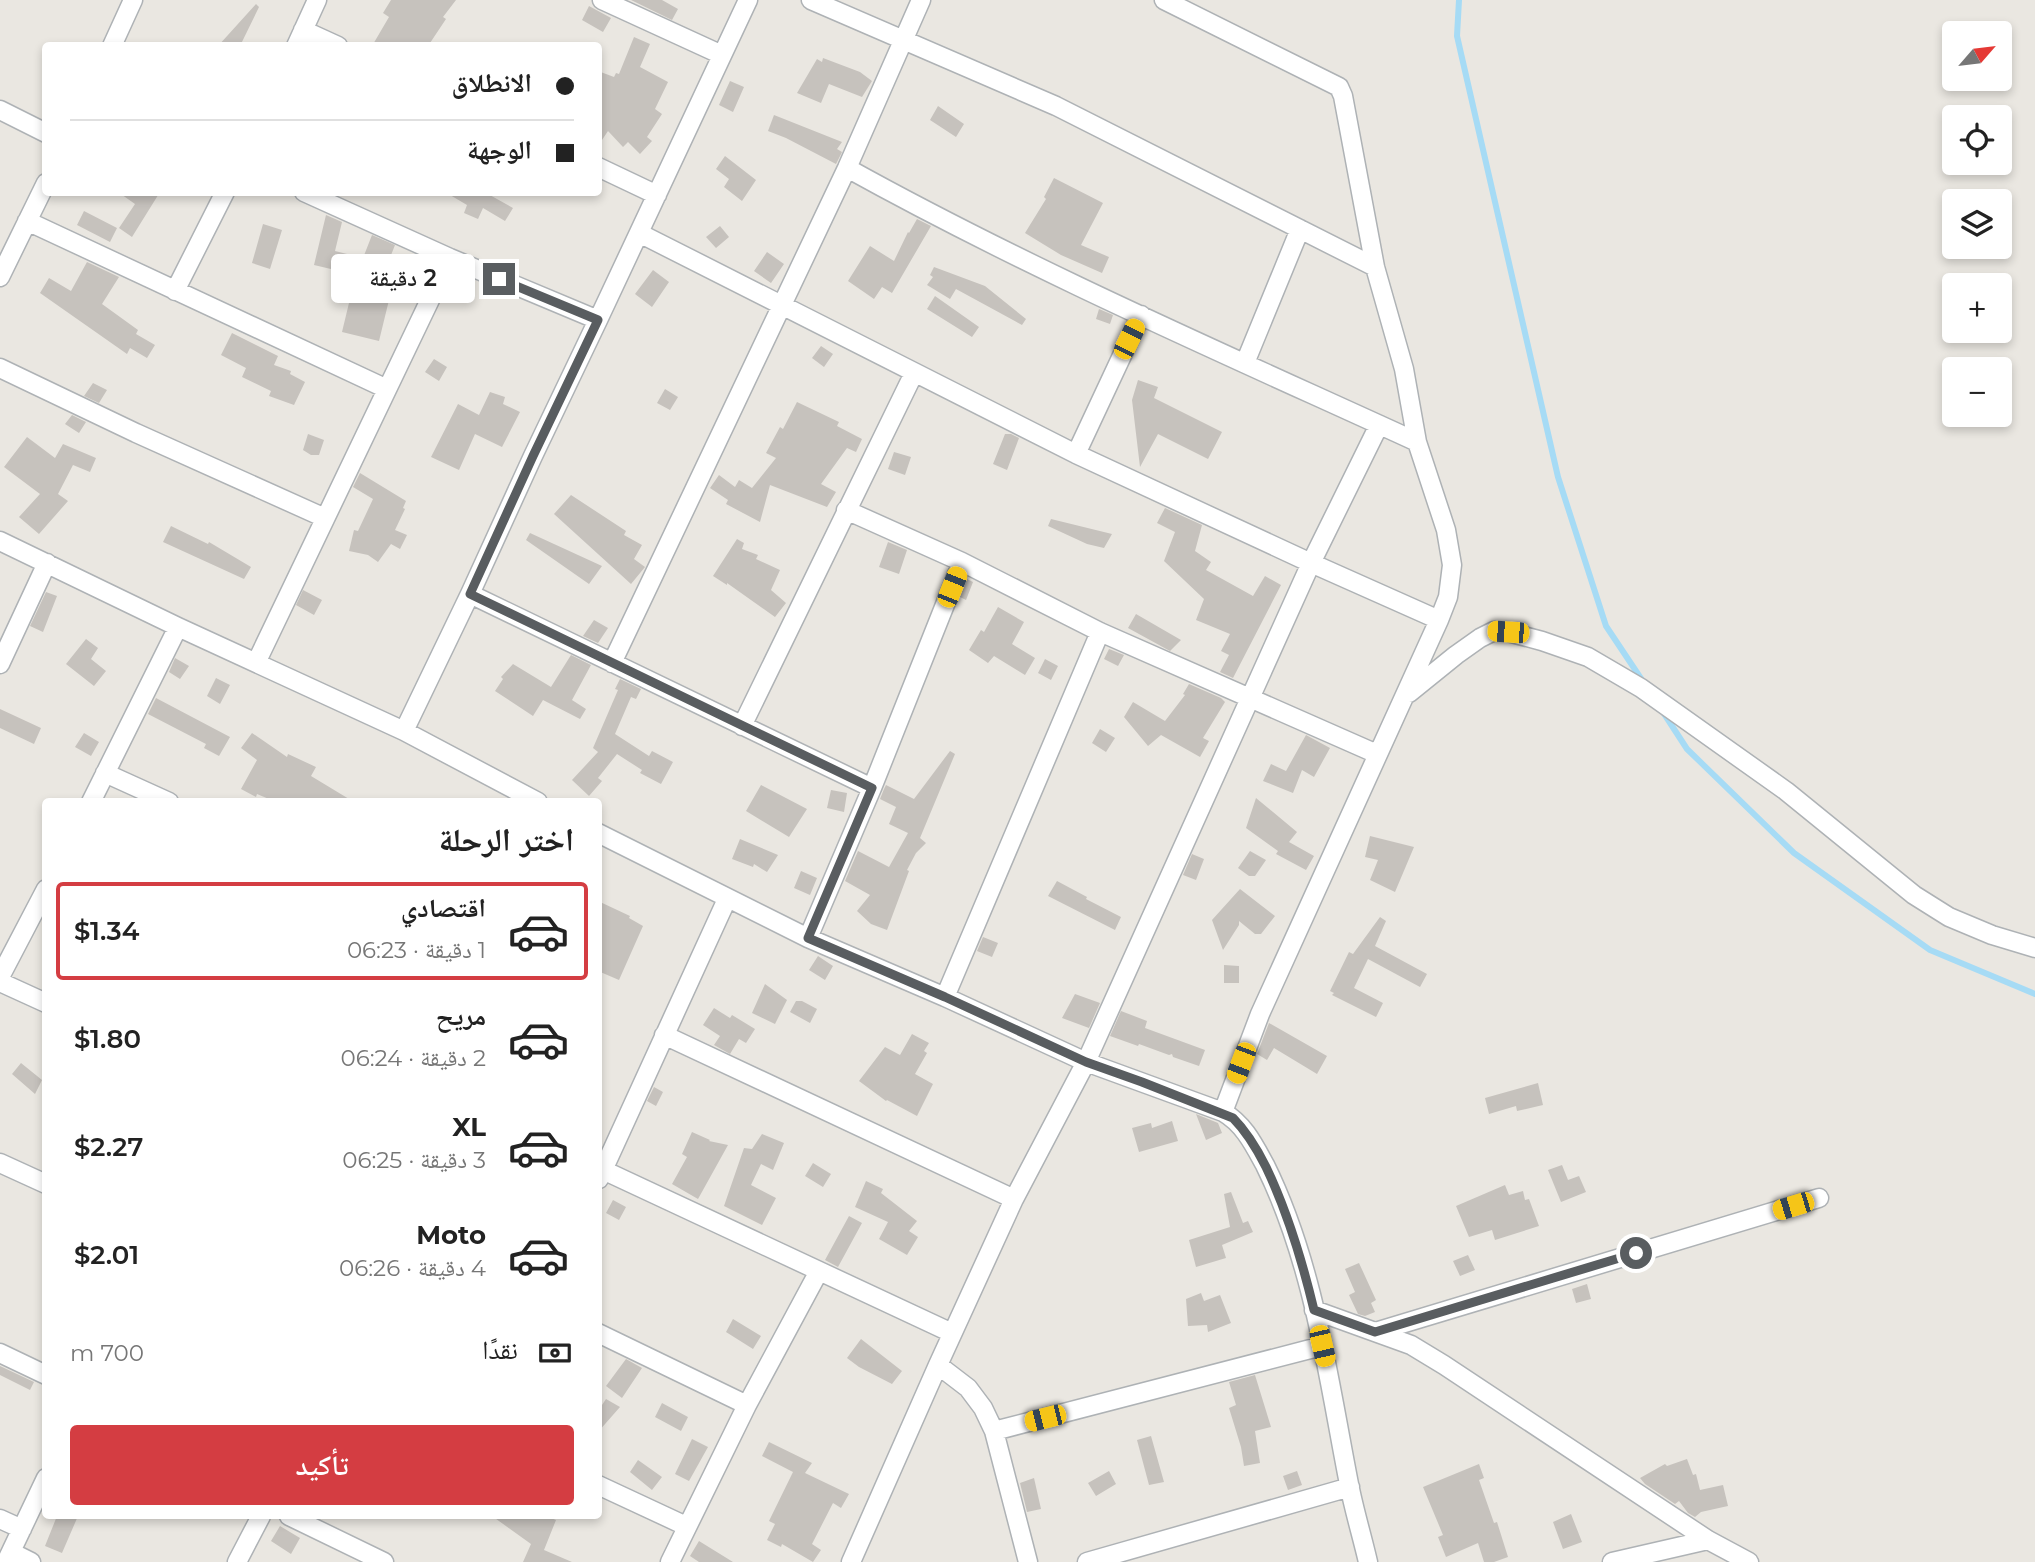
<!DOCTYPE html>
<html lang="ar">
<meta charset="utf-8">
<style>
:root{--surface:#fff;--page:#f2f2f2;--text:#222;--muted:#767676;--line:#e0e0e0;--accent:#d43d42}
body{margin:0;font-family:Montserrat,"Noto Naskh Arabic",sans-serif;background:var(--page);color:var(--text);direction:rtl;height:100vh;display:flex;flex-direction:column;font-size:26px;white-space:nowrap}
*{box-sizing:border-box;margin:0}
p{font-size:23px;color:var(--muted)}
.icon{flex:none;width:38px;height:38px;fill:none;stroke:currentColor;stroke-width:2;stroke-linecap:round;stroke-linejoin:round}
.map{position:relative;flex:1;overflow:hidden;direction:ltr}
.drawer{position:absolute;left:42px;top:798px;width:560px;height:721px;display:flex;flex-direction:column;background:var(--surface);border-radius:7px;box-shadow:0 4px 10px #0003;direction:rtl}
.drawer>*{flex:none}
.top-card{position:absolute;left:42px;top:42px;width:560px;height:154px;border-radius:7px;box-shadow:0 4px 10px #0003;direction:rtl;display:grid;align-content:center;height:154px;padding:0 28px;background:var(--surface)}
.needle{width:46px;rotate:62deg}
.fabs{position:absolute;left:1942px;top:21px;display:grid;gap:14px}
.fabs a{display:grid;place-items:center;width:70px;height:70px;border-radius:7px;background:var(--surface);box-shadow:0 4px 10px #0003;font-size:35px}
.end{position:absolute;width:32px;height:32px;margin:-16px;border:9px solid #595d60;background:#fff;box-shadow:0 0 0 4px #fff}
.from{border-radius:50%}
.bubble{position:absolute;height:49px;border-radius:7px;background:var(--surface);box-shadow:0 4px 10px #0003;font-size:23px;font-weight:600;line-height:49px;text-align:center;direction:rtl}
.car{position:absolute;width:21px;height:42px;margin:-21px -10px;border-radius:9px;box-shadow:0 0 5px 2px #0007;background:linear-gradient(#f5c518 24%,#345 0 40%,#f5c518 0 76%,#345 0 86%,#f5c518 0)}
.top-card b{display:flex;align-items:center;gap:24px;height:66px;font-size:26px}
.top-card b+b{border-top:2px solid var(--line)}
.top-card i{width:18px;height:18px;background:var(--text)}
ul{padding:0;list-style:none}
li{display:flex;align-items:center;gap:21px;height:98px;margin:0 14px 10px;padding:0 14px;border:4px solid transparent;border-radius:7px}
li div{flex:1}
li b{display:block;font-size:26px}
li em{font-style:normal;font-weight:600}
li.active{border-color:var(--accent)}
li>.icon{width:63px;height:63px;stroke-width:1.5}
h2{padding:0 28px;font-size:32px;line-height:84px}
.pay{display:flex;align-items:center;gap:18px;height:77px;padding:0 28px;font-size:26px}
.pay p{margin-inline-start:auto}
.button{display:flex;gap:14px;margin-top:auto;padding:14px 28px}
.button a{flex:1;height:80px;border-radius:7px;background:var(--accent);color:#fff;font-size:28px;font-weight:600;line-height:80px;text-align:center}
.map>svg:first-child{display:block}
</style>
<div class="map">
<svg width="2035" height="1562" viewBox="0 0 2035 1562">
<rect width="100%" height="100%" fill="#eae7e1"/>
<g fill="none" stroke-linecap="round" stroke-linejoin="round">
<!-- stream -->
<path stroke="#a6dbf5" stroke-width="6" d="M1459 0 1457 36 1558 477 1606 626 1644 683
M1661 709 1687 749 1794 853 1930 950 2035 994"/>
</g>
<!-- building -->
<path fill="#c6c2bd" d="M391 0H456L443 17 446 19 428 46H372L389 17 383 13Z
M631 0H662L678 9 672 20Z
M256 4 259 7 240 46H218Z
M589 6 611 18 603 32 582 20Z
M634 37 650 44 640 67 668 82 655 109 662 114 647 137 652 141 640 154 628 142 623 147 608 131 598 146V71L614 77 616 73 619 74Z
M823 58 860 72 872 81 862 97 829 84 821 103 797 93 817 59 822 62Z
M730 81 744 87 733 112 719 105Z
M938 106 964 124 956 137 930 120Z
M774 115 842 142 837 149 842 152 836 164 786 138 768 131Z
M725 156 756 180 742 201 724 187 729 179 716 169Z
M1054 178 1103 203 1081 245 1109 257 1102 273 1061 255 1025 233 1046 199 1044 197Z
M118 192H160L132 237 119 228 135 204Z
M445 192H489L488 194 513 208 505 221 483 208 478 219 464 213 467 205Z
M84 211 117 228 110 242 77 225Z
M326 215 342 222 335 251 363 258 372 235 395 245 384 273 378 298 389 300 379 341 342 332 355 278 351 277 352 274 314 265Z
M917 219 931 226 892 293 882 287 874 299 848 281 870 246 894 261 908 232 909 233Z
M263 224 282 230 270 269 252 263Z
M720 226 729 237 716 248 706 237Z
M767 252 784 264 771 283 754 271Z
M87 262 119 277 102 304 138 330 136 334 155 345 147 358 130 348 127 354 40 293 49 278 71 291Z
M934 267 985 286 1026 319 1022 325 956 289 950 299 927 285 933 277 930 275Z
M653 270 669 282 652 307 635 294Z
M935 296 979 327 972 337 927 309Z
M1099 309 1113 315 1110 324 1096 319Z
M232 333 278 356 274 365 291 371 290 374 305 382 294 405 269 396 271 391 242 377 246 368 221 355Z
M821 346 833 354 824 367 812 358Z
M434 359 447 367 439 381 425 372Z
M1138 380 1158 387 1154 398 1222 432 1208 459 1158 434 1140 467 1132 400Z
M93 383 107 390 99 403 84 396Z
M665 389 678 397 670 410 657 403Z
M490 392 505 397 503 404 520 412 502 447 475 434 459 470 431 457 458 404 479 415Z
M797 402 839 422 837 426 862 439 856 452 847 448 821 484 836 492 827 507 770 485 760 522 726 504 728 500 710 488 719 475 735 487 739 480 752 488 776 458 766 453 780 427 783 429Z
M72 415 86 422 79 433 65 424Z
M308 434 324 440 319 455H311L303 450Z
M1005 434H1011L1019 438 1007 470 993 464Z
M27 437 55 458 63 444 96 458 90 472 73 465 58 494 68 501 39 534 19 517 40 494 4 467Z
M894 452 911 457 905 475 888 469Z
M360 473 406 501 403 508 405 509 395 530 407 535 400 549 391 544 378 562 368 555 349 551 354 530 358 531 373 499 353 487Z
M571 495 626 531 624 535 642 545 634 559 645 567 631 584 554 514Z
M1165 508 1202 525 1195 551 1211 562 1206 570 1253 596 1265 576 1281 585 1233 678 1220 672 1229 655 1221 651 1230 634 1196 620 1204 599 1164 561 1175 532 1157 523Z
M1051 519 1112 534 1104 548 1087 544 1048 526Z
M171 526 208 544 209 542 251 567 244 579 163 542Z
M530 533 602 566 589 584 526 540Z
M737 539 744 543 742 549 758 555 756 559 780 570 771 590 786 603 775 617 727 583V585L713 576Z
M888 542 907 550 899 574 879 567Z
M967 579 973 582 966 600 960 597Z
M303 590 322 600 314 615 296 605Z
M46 592 57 596 43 632 30 626Z
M998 607 1024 622 1012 644 1035 658 1025 675 994 656 988 663 969 650 981 630 984 632Z
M1136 614 1181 640 1170 651 1128 628Z
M594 620 608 628 598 643 583 636Z
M86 639 98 648 91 659 106 671 94 686 66 664Z
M1109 649 1124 655 1118 666 1104 659Z
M571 655 591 665 572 700 586 709 580 719 543 700 533 716 495 691 503 679 501 677 513 664 551 687Z
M175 658 189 666 180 679 169 672Z
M1045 659 1058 666 1051 680 1038 673Z
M216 678 230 685 220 704 207 696Z
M620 679 641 689 636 699 631 697 615 734 649 756 652 751 673 762 661 784 640 773 642 770 617 754 598 778 602 781 589 796 572 780 598 752 593 748 618 690 615 689Z
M1189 684 1221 698 1225 702 1203 738 1209 741 1200 757 1161 735 1148 746 1124 717 1133 702 1165 721 1185 695 1183 694Z
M156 698 230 737 219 756 204 748 206 744 148 714Z
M0 709 41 728 34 744 0 728Z
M1100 729 1115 738 1106 752 1092 743Z
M84 733 99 742 91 756 75 747Z
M252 733 287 757 288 754 316 767 311 776 354 802H276L257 794 256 797 241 789 257 760 241 748Z
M1306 735 1330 748 1314 777 1302 770 1293 793 1263 781 1271 764 1286 771Z
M950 751 955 754 920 838 926 843 916 853 907 870 909 871 887 930 871 924 857 911 870 895 845 881 858 851 889 867 908 833 889 824 896 807 880 799 884 789 886 785 914 799Z
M761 785 807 809 789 837 746 811Z
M831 790 847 793 844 812 827 808Z
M1256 798 1297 832 1289 842 1314 856 1306 870 1276 854 1278 851 1246 828Z
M1370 836 1414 847 1395 892 1370 880 1378 860 1365 857Z
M740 839 778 855 767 872 754 864 753 867 732 859Z
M1250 851 1266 860 1255 876H1249L1238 868Z
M1192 854 1204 859 1196 880 1183 875Z
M801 871 817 878 810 895 794 888Z
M1057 881 1087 897 1086 899 1121 917 1115 930 1048 896Z
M1240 889 1275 916 1261 934H1255L1239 921V925L1223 950 1212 920Z
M598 901 630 916 629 918 643 926 619 980 598 971Z
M1380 917 1386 921 1375 946 1427 974 1420 987 1368 959 1354 988 1383 1003 1376 1017 1332 995 1334 993 1330 991 1349 952 1353 954Z
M983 937 998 943 992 957 977 951Z
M818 956 833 966 825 980 809 970Z
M1224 965 1239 966V983H1224Z
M765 984 787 1000 775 1024 752 1013Z
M1075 994 1100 1003 1089 1028 1062 1018Z
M796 1001H802L817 1009 810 1023 790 1012Z
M714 1008 730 1018 732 1015 755 1029 746 1043 739 1039 730 1054 714 1045 720 1036 703 1025Z
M1121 1011 1147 1021 1145 1028 1205 1050 1199 1066 1173 1057 1172 1054 1169 1055 1139 1044 1138 1046 1110 1036Z
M1269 1023 1327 1056 1317 1074 1274 1048 1267 1060 1257 1054Z
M912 1034 929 1043 924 1051 927 1053 915 1074 933 1084 917 1116 887 1100 886 1101 859 1081 885 1047 900 1055Z
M21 1063 42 1080 35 1094 12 1074Z
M1538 1083 1543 1105 1517 1111 1516 1106 1489 1114 1485 1098Z
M654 1087 663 1092 656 1106 647 1101Z
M1196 1114 1218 1123 1222 1133 1206 1140Z
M1172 1121 1178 1141 1139 1152 1132 1128 1151 1123 1152 1128Z
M692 1132 710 1140 709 1141 728 1145 698 1199 672 1184 687 1157 682 1154Z
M762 1134 784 1143 773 1170 761 1164 751 1185 776 1198 762 1225 724 1206 744 1148 752 1149Z
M813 1163 831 1174 823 1187 805 1176Z
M1562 1165 1568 1180 1579 1176 1586 1192 1561 1202 1548 1170Z
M866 1181 883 1189 881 1193 917 1221 909 1231 918 1237 907 1255 879 1239 888 1222 855 1207Z
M1505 1185 1509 1195 1523 1191 1525 1200 1529 1199 1539 1226 1495 1240 1492 1230 1469 1237 1456 1206Z
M1231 1192 1243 1223 1248 1221 1253 1232 1222 1245 1226 1258 1196 1267 1189 1240 1230 1227 1224 1194Z
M613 1200 626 1207 619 1220 606 1213Z
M849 1216 862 1223 838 1267 825 1260Z
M1468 1255 1475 1270 1460 1276 1453 1261Z
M1359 1263 1376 1300 1371 1303 1375 1312 1365 1316 1358 1314 1349 1295 1355 1292 1345 1269Z
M1587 1284 1591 1299 1576 1303 1572 1289Z
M1201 1293 1204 1301 1220 1295 1231 1323 1208 1332 1207 1325 1188 1326 1186 1299Z
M733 1319 761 1336 753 1349 726 1332Z
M861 1339 902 1371 892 1384 859 1367 847 1358Z
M626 1359 642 1368 622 1398 606 1386Z
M0 1366 34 1382 30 1390 0 1375Z
M1255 1375 1271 1427 1255 1431 1260 1463 1244 1466 1241 1447 1229 1408 1236 1405 1229 1382Z
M606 1399 620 1407 598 1432V1411Z
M662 1403 688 1417 681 1431 655 1417Z
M1151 1436 1164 1482 1149 1485 1137 1440Z
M692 1439 708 1447 689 1481 675 1474Z
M769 1442 812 1463 805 1473 849 1494 841 1508 833 1503 812 1544 821 1550 813 1562 782 1544 781 1547 767 1540 775 1524 769 1521 793 1472 762 1456Z
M1687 1459 1693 1475 1696 1474 1700 1490 1723 1485 1728 1506 1701 1512 1695 1517 1688 1513 1679 1501 1675 1504 1645 1484 1640 1478 1665 1464 1667 1466Z
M638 1460 662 1477 652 1490 630 1472Z
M1479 1464 1484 1478 1479 1480 1494 1523 1497 1522 1508 1557 1494 1562H1484L1478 1543 1446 1557 1438 1537 1443 1535 1423 1487Z
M1109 1471 1116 1484 1096 1496 1088 1483Z
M1297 1471 1302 1485 1288 1490 1283 1476Z
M1034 1478 1041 1509 1027 1512 1020 1483Z
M1571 1514 1582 1542 1563 1549 1553 1522Z
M57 1516H78L62 1553 45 1546Z
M492 1516H537L543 1518 546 1516 556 1520 544 1550 572 1562H523L531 1544Z
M280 1526 300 1538 291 1554 271 1541Z
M699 1541 733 1562H699L690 1556Z"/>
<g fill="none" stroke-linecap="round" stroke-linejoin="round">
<defs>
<path id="minor" d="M602 0 722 55
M811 0 1056 106 1375 267
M1164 0 1339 87 1343 96 1375 267 1404 369 1417 442 1446 530 1452 565 1448 597 1439 620 1260 1014 1223 1112
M303 30 338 46
M112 46 133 0
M296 46 317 0
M0 110 46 133
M598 167 657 195
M847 168C1031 270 1225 354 1417 442
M304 192 450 258 598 320
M27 221 387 389
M639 233 1076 454 1311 563 1439 620
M0 277 46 183
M175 291 225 192
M1245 363 1300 229
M0 368 136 433 325 518
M1076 454 1141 315
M846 510 962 562 1100 632 1377 754
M0 541 178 627 404 731 538 802
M470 594 872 788
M256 663 450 258
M612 663 847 168 921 0
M0 664 47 563
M1409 693 1456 655 1480 638 1494 631 1508 632 1542 641 1588 657 1641 688 1786 791 1914 895 1949 917 1992 935 2035 948
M742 726 914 373
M404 731 470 594 533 456 598 320 748 0
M105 773 169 802
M91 802 178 627
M598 833 808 938 945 997 1086 1062 1223 1112C1244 1124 1254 1145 1265 1165 1314 1264 1328 1377 1349 1484 1354 1510 1362 1536 1368 1562
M808 938 872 788 962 562
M0 977 46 889
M0 982 46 1003
M945 997 1100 632
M664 1035 1014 1199
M0 1163 46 1184
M603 1170 952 1333
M599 1179 727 899
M1314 1310 1411 1345 1444 1365 1708 1540 1749 1562
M1375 1332 1819 1198
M598 1333 747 1405
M0 1353 46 1375
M938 1365 968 1388 983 1408 994 1431 1028 1562
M994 1431 1322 1346
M598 1485 686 1526
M289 1516 384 1562
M0 1519 22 1529
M11 1552 31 1562
M6 1562 46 1478
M237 1562 261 1516
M670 1562 747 1405 819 1271
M851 1562 938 1365 1014 1199 1086 1062 1311 563 1379 425
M1087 1562 1350 1487
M1612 1562 1708 1540"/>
</defs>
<!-- minor casing -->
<use href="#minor" stroke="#aeb2b5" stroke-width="21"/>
<!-- minor -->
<use href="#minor" stroke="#fff" stroke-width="18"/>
</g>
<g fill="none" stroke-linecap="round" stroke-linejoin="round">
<!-- route -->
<path stroke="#595d60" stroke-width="9" d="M499 279 598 320 533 456 470 594 872 788 808 938 945 997 1086 1062 1142 1082 1233 1118C1247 1132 1257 1149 1266 1167 1288 1213 1302 1260 1314 1310L1375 1332 1636 1253"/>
</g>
</svg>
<div class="fabs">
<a><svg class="needle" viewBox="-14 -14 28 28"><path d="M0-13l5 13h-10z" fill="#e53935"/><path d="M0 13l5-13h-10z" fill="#767676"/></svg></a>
<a><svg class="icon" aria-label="locate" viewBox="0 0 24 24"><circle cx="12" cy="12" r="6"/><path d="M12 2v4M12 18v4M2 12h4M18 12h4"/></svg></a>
<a><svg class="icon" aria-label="layers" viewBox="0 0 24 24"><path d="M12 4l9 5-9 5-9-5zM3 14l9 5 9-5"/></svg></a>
<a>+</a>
<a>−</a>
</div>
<i class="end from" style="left:1636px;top:1253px"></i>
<i class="end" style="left:499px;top:279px"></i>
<div class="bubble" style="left:331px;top:254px;width:144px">2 دقيقة</div>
<i class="car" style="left:1129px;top:339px;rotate:26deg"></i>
<i class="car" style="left:952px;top:587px;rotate:22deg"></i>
<i class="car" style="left:1508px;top:632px;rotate:274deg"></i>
<i class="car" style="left:1241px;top:1063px;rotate:201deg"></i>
<i class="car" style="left:1793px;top:1206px;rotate:253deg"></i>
<i class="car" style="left:1322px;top:1346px;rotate:167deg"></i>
<i class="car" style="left:1045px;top:1418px;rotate:256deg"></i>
<div class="top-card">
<b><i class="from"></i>الانطلاق</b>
<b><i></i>الوجهة</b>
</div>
<section class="drawer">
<h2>اختر الرحلة</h2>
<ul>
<li class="active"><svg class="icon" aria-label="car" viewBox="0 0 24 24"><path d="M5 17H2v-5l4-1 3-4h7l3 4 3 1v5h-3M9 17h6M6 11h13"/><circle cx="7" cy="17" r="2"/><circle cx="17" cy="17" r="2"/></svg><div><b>اقتصادي</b><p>1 دقيقة · 06:23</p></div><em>$1.34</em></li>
<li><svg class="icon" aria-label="car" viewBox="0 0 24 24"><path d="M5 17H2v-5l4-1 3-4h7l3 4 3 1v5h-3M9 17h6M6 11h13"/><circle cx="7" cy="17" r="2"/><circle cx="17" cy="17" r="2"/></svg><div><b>مريح</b><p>2 دقيقة · 06:24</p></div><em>$1.80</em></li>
<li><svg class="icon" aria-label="car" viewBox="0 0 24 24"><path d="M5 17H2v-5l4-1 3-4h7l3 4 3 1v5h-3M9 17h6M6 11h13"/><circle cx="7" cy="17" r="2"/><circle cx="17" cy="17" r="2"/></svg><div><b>XL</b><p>3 دقيقة · 06:25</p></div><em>$2.27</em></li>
<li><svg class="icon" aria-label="car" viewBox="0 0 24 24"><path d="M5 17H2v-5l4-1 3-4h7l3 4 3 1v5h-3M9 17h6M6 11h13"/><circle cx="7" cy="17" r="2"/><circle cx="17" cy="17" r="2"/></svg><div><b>Moto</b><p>4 دقيقة · 06:26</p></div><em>$2.01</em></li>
</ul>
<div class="pay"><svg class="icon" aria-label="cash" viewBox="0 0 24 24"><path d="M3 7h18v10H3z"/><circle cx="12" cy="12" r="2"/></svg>نقدًا<p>700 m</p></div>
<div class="button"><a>تأكيد</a></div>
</section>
</div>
